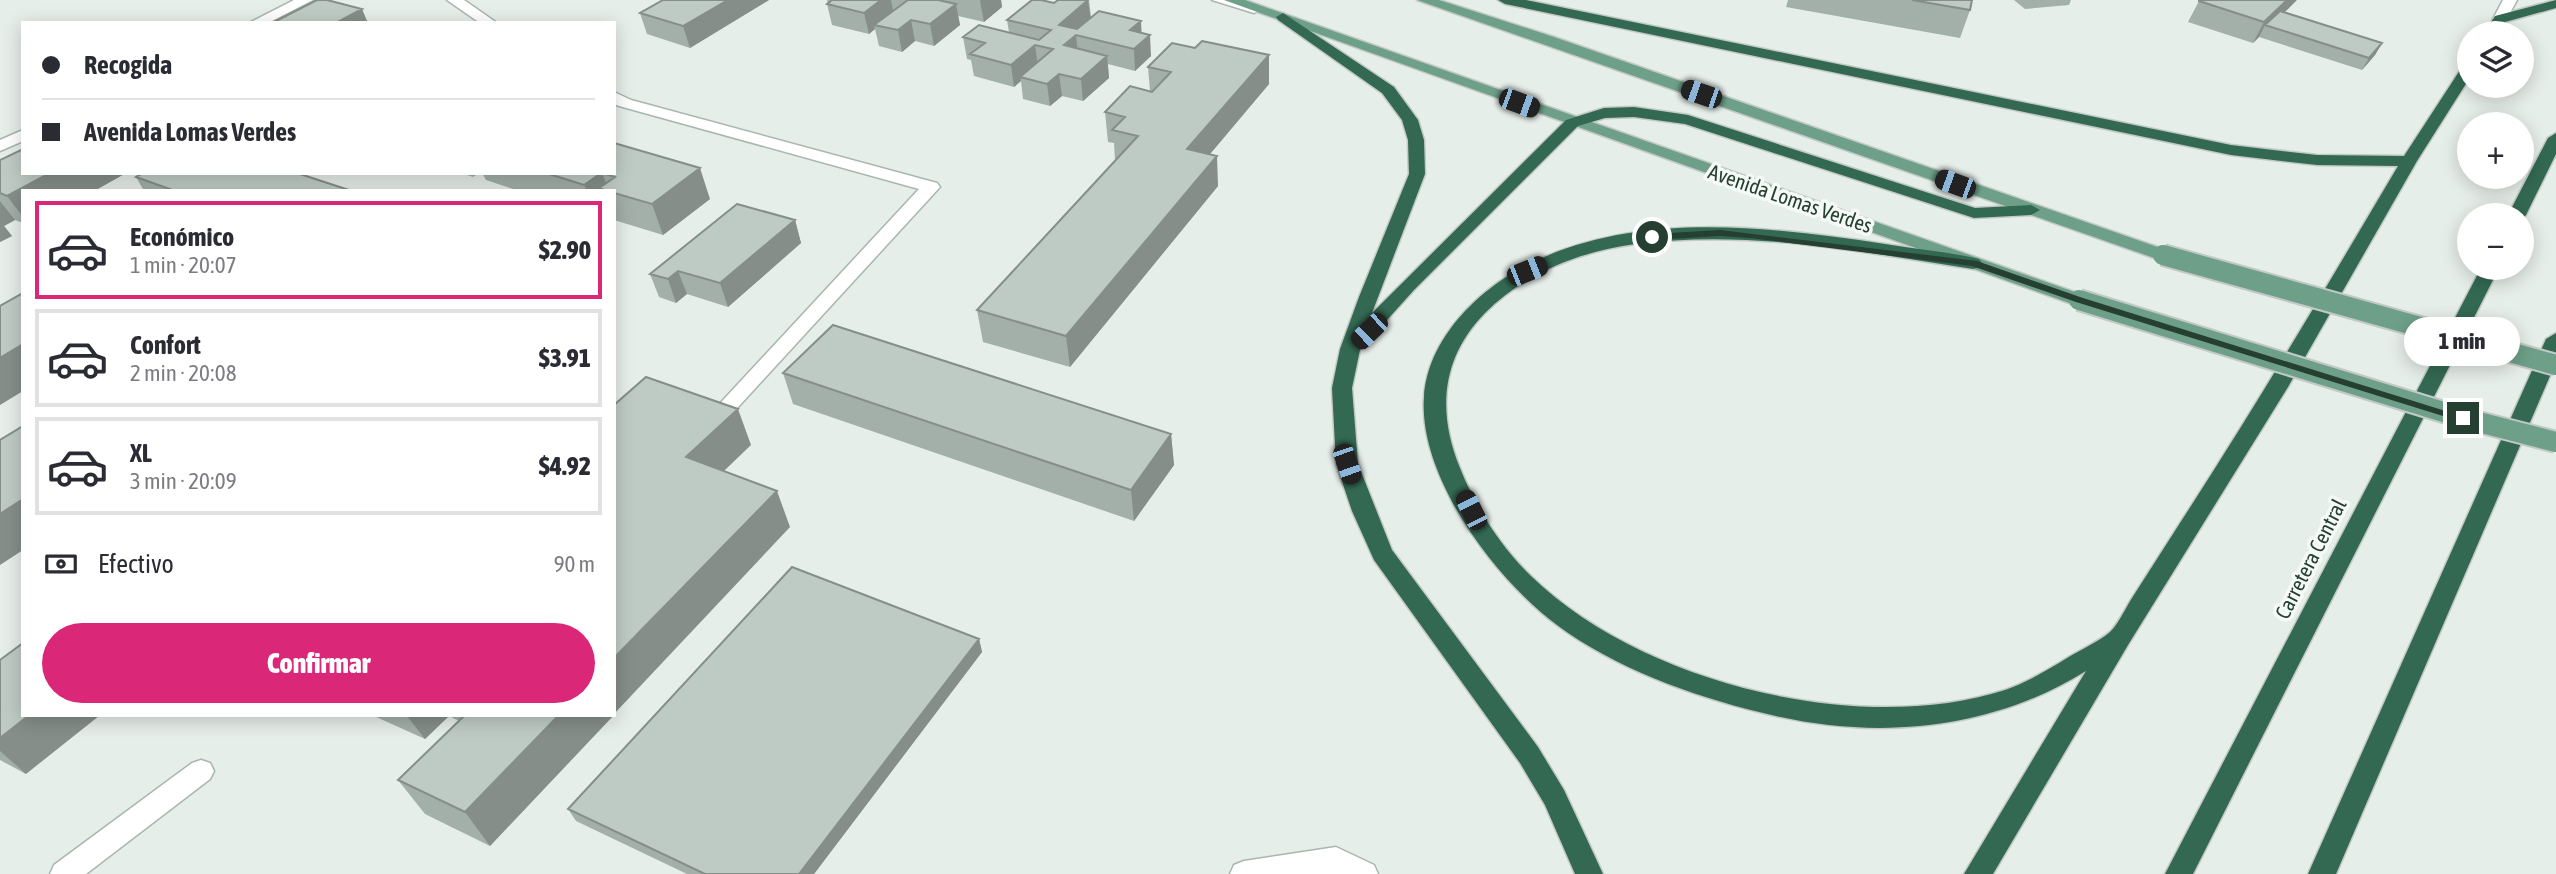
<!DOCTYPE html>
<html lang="es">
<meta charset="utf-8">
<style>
:root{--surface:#fff;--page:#f2f2f3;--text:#2b2b33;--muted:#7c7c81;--line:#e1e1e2;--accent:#db2777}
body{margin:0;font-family:"Asap Condensed",sans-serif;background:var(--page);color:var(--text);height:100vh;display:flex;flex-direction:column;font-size:26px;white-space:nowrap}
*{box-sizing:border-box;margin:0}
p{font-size:23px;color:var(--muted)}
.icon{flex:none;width:38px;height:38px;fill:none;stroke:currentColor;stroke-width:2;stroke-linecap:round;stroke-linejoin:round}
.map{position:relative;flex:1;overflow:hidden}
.drawer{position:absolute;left:21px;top:189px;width:595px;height:528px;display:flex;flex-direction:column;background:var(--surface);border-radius:0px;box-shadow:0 4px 18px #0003}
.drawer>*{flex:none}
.top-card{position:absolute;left:21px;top:21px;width:595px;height:154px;border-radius:0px;box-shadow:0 4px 18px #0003;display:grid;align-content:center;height:154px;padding:0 21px;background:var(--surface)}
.fabs{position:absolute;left:2457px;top:21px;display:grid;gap:14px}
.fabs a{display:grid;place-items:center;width:77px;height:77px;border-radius:50%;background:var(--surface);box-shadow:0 4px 18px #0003;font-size:35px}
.end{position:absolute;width:32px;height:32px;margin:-16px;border:9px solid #263f33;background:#fff;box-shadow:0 0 0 4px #fff}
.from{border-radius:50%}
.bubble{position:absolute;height:49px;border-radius:24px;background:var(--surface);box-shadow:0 4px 18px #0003;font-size:23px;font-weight:800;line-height:49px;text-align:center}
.car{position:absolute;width:21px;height:42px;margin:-21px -10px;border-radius:9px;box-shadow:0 0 5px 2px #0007;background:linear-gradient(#222 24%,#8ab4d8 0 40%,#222 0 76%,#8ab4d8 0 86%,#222 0)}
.top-card b{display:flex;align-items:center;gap:24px;height:66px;font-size:26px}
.top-card b+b{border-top:2px solid var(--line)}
.top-card i{width:18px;height:18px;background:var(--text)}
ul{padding:12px 0 0;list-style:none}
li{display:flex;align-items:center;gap:21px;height:98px;margin:0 14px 10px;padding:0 7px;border:4px solid var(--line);border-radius:0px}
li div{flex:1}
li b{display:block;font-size:26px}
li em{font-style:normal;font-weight:800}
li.active{border-color:var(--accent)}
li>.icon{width:63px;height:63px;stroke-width:1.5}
.pay{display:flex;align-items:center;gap:18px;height:77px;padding:0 21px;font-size:26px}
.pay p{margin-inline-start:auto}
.button{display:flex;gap:14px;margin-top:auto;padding:14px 21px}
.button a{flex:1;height:80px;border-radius:42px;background:var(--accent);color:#fff;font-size:28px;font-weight:800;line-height:80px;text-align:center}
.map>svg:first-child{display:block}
</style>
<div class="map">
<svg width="2556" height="874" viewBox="0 0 2556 874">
<rect width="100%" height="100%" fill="#e6eee9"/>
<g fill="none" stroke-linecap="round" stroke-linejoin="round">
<defs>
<path id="lane" d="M1336 847 1374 865 1378 874H1230L1234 865 1244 861Z"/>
<path id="street" d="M294 0H313L268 23H249Z
M447 0H464L497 23H480Z
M1212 0H1236L1261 9 1254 13Z
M2503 0H2517L2505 22 2500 23 2493 19Z
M614 92 631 100 937 183 940 187 729 417 722 419 712 412 919 189 619 106 614 104Z
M23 130V141L0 151V140Z
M201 760 210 763 214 771 210 779 86 874H50L54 865 192 763Z"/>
<path id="primary" d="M1224 0H1245L2086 296 2088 300 2086 304H2072Z
M1417 0H1439L1554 37 2169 251 2172 255 2163 260 2157 259Z"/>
<path id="highway" d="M1498 0H1526L2231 145 2317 155 2404 156 2464 64 2469 62V79L2417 161 2288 387 2128 645 1993 874H1964L2086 671C1988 732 1870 741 1759 712 1690 695 1615 668 1557 625 1496 580 1418 477 1424 397 1428 338 1479 289 1529 264 1638 210 1770 227 1885 244 1916 249 1949 252 1979 259L1982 263 1979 267 1973 269C1862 252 1749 229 1636 244 1581 251 1525 273 1485 313 1441 358 1437 412 1460 468 1476 508 1500 546 1531 576 1641 683 1859 737 2005 690 2027 682 2048 670 2067 658 2080 650 2098 642 2110 632 2119 623 2125 609 2132 598 2148 573 2164 548 2180 523 2256 406 2327 286 2398 166L2317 165 2231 155 1505 4Z
M2556 0V8L2505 22 2498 33H2484L2495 16Z
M1283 13 1394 87 1418 120 1424 140 1425 174 1372 313 1566 120 1604 108 1634 107 1688 115 1975 208 2031 205 2040 210 2031 215 1974 218 1685 124 1634 117 1605 118 1578 126 1414 290 1360 350 1352 388 1358 464 1392 550 1538 747 1564 790 1603 874H1575L1545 805 1520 763 1374 560 1352 511 1336 464 1332 388 1340 349 1359 297 1409 174 1408 140 1402 120 1382 93 1278 20 1276 17Z
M2556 133V154L2526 215 2522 219V215H2508L2548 138Z
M2481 268H2499L2193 874H2165Z
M2556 333V362L2336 874H2308L2546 339Z"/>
</defs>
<!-- lane casing -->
<use href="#lane" stroke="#a9b6af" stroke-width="3"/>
<!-- street casing -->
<use href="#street" stroke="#a9b6af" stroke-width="3"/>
<!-- primary casing -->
<use href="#primary" stroke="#c2c9c6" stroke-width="3"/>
<!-- highway casing -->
<use href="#highway" stroke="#c2c9c6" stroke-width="3"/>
<!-- lane -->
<use href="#lane" fill="#fff" fill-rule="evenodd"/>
<!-- street -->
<use href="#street" fill="#fff" fill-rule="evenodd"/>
<!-- primary -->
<use href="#primary" fill="#6ea089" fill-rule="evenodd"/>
<!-- highway -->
<use href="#highway" fill="#336953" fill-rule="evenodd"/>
<defs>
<path id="primary-bridge" d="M2163 255 2556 365
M2079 300 2463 418 2556 442"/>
</defs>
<!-- primary-bridge casing -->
<use href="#primary-bridge" stroke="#c2c9c6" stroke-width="24" stroke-linecap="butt"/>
<!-- primary-bridge -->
<use href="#primary-bridge" stroke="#6ea089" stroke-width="20"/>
</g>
<!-- wall -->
<path fill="#a3afa9" d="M769 0 690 48 647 34 640 13Z
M827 0H1001L1002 7 984 22 958 16 960 25 934 46 915 41 902 52 879 46 875 29 869 34 832 25 827 4 828 3Z
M1058 0H1089L1091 17 1142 33 1151 56 1135 71 1108 64 1109 78 1083 101 1062 96 1050 106 1023 99 1021 81 1014 87 974 76 971 60 967 59 963 37 1009 32 1007 20 1054 3Z
M1788 0H1972L1970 10 1960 38 1786 7Z
M2014 0H2071L2069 5 2025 9Z
M2199 1 2285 12 2382 43 2375 55 2362 70 2259 37 2253 43 2188 22Z
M1195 48 1269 55V84L1210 154 1218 186 1070 367 983 342 977 310 1116 160H1115L1114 143 1108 142 1105 112 1150 91 1148 67Z
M0 160 23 173H126L94 191H23V223L15 220 4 226 12 236 0 242Z
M461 173H479L473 177Z
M482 173H614L710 199 663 235 614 220V191H519L486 180Z
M136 177 352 191H144Z
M795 220 801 243 728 307 687 294 676 303 659 297 650 274Z
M783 373 1171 434 1174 465 1134 521 793 404Z
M979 639 982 652 814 874H687L576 821 568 809Z
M0 660 26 774 0 760Z
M374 716H613L490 846 425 814 398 780 459 721 449 716 425 739Z"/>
<!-- shaded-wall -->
<path fill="#858e89" d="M728 0H769L690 48 683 26Z
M881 0H891L894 15 874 25 875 29 869 34 864 13Z
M981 0H1001L1002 7 984 22 980 1Z
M1088 0 1091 21 1061 46 1059 25Z
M2287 0H2297L2270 27 2265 25 2259 37 2253 43 2264 22Z
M956 4 960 25 934 46 930 24Z
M362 9 368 23H336Z
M911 20 915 41 902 52 898 30Z
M1141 21 1142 41 1150 35 1151 56 1135 71 1134 49 1130 30Z
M1076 35 1078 56 1064 45Z
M2382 43 2375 55 2362 70 2369 58Z
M1035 45 1038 66 1020 77 1021 81 1014 87 1011 65Z
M1269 55V84L1189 179 1187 149Z
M1107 56 1109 78 1083 101 1081 79Z
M1059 74 1062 96 1050 106 1047 84Z
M1217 156 1218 186 1070 367 1066 336Z
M700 168 710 199 663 235 652 204Z
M50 173H126L94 191H23V217L7 196Z
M601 173H602L609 191 599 188 600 191H587L584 185Z
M0 201 15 220 4 226 12 236 0 242Z
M795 220 801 243 728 307 720 283Z
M678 271 687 294 676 303 668 279Z
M23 344V391L0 405V358Z
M738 409 751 445 701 493 686 457Z
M1171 434 1174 465 1134 521 1131 490Z
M777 491 790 527 614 714V658Z
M23 499V550L0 565V514Z
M979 639 982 652 814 874H799Z
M28 716H99L26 774 0 751V738Z
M407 716H449L425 739Z
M558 716H613L490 846 465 812Z"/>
<!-- building -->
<path fill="#becbc4" stroke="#858e89" stroke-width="2" d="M317 0H327L362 9 336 23H272Z
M663 0H728L683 26 640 13Z
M832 0H881L864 13 827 4Z
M908 0H938L956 4 930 24 911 20 898 30 874 25Z
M1032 0H1041L1054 3 1058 0H1088L1059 25 1077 29 1099 11 1141 21 1130 30 1150 35 1134 49 1076 35 1064 45 1107 56 1081 79 1059 74 1047 84 1020 77 1053 49 1035 45 1011 65 970 54 985 43 963 37 979 25 1039 40 1051 30 1007 20Z
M1912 0H1972L1970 10Z
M2199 0H2287L2264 22 2199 1Z
M2280 11 2382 43 2369 58 2265 25Z
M1202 41 1269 55 1187 149 1217 156 1066 336 977 310 1138 136 1112 130 1125 117 1105 112 1130 86 1152 92 1171 72 1148 67 1172 43 1195 48Z
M614 143 700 168 652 204 614 193V191H607L599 188 615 177 603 173H614Z
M23 149V173H50L7 196 0 193V160Z
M143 173H297L352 191H175L136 177Z
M546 173H601L584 185Z
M737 204 795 220 720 283 678 271 668 279 650 274Z
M23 293V344L0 358V306Z
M833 325 1171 434 1131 490 783 373Z
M646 377 738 409 686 457 777 491 614 658V405Z
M23 426V499L0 514V440Z
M792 567 979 639 799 874H705L568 809Z
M23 643V716H28L0 738V660Z
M464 716H558L465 812 398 780Z"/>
<!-- route -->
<path fill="#263f33" d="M1720 230 1977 261 2083 298 2468 418 2459 421 2076 302 1972 266 1750 238 1720 236 1652 240 1647 237 1652 234Z"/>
<g text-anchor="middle" stroke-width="7" stroke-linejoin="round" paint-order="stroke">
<!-- street labels -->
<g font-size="21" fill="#263f33" stroke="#f6faf7">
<text transform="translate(1790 199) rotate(19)" y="7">Avenida Lomas Verdes</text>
<text transform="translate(2311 559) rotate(-63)" y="7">Carretera Central</text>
</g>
</g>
</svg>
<div class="fabs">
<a><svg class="icon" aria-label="layers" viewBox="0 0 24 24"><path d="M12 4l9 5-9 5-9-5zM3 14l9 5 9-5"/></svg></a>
<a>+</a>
<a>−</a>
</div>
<i class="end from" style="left:1652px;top:237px"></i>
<i class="end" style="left:2463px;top:418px"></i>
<div class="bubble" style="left:2404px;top:317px;width:116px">1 min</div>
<i class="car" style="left:1701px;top:94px;rotate:289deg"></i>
<i class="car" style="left:1519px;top:103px;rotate:110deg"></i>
<i class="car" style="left:1955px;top:184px;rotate:290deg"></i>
<i class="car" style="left:1527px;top:271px;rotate:68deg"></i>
<i class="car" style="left:1369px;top:331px;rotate:226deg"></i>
<i class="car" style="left:1347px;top:464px;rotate:161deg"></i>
<i class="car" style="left:1471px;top:510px;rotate:333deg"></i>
<div class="top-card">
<b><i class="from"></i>Recogida</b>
<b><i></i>Avenida Lomas Verdes</b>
</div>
<section class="drawer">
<ul>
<li class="active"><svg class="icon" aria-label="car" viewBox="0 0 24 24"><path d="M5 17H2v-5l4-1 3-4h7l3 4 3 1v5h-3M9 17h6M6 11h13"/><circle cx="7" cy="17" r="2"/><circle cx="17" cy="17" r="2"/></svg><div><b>Económico</b><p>1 min · 20:07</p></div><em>$2.90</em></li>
<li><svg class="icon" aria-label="car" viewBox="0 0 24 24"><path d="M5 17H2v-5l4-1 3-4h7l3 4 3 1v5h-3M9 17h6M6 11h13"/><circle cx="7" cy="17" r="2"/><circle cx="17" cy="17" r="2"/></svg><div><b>Confort</b><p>2 min · 20:08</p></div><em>$3.91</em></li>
<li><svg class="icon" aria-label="car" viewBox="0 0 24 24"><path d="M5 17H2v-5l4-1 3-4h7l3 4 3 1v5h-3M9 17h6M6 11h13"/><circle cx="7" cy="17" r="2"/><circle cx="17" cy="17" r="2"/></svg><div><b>XL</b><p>3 min · 20:09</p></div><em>$4.92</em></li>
</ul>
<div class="pay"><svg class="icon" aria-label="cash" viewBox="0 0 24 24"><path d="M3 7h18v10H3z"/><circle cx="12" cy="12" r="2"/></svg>Efectivo<p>90 m</p></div>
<div class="button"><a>Confirmar</a></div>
</section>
</div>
